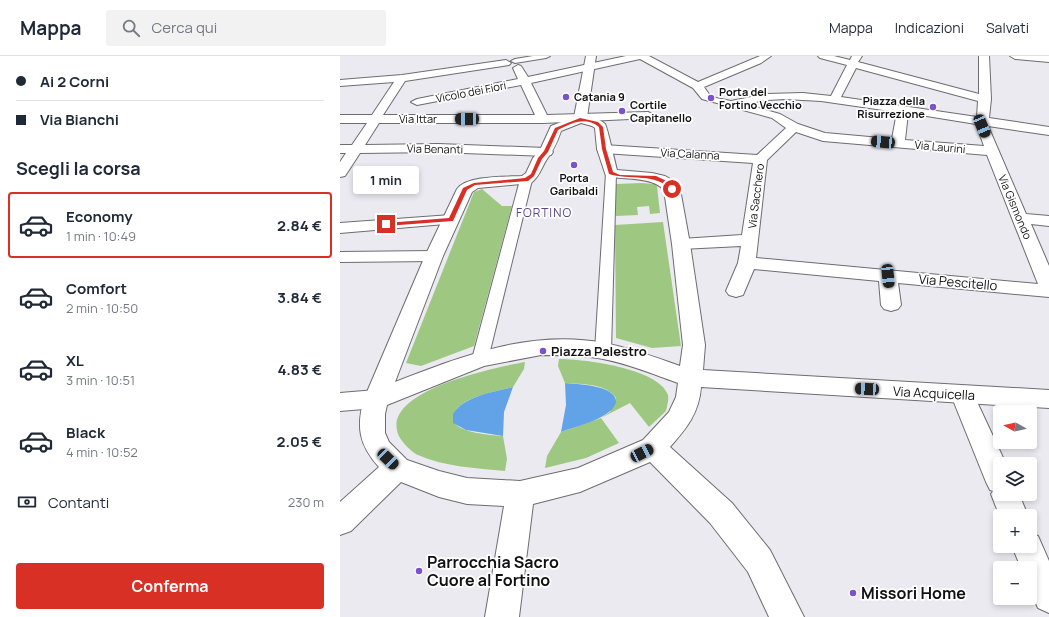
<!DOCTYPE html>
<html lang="it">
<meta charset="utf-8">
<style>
:root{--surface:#fff;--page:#f2f2f3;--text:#1f2937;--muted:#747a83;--line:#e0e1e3;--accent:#d93025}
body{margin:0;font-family:Manrope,sans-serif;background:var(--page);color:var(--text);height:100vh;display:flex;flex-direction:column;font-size:15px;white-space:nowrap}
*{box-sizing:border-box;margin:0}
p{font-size:13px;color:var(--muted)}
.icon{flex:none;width:22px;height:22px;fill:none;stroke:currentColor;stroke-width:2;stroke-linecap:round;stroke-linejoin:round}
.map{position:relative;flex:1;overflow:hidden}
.sheet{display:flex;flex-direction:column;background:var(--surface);width:340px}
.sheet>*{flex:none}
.hud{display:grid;align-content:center;height:88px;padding:0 16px;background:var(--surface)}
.needle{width:26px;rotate:278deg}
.tools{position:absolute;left:653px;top:349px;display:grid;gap:8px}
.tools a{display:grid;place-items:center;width:44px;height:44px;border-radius:4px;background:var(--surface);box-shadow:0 2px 6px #0003;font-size:20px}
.end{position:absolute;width:18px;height:18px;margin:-9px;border:5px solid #d93025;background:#fff;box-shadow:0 0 0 2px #fff}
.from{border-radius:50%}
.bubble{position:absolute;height:28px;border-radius:4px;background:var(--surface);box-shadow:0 2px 6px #0003;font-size:13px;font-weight:700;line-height:28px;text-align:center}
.car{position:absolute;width:12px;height:24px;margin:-12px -6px;border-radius:5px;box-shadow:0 0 3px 1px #0007;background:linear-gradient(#222 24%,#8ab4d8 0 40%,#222 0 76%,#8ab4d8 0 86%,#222 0)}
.hud b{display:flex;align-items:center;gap:14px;height:38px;font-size:15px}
.hud b+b{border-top:1px solid var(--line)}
.hud i{width:10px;height:10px;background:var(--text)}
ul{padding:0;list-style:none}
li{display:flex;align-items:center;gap:12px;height:66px;margin:0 8px 6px;padding:0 8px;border:2px solid transparent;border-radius:4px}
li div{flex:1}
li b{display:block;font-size:15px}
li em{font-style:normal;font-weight:700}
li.on{border-color:var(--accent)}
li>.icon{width:36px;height:36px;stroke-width:1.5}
h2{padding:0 16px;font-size:18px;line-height:48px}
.pay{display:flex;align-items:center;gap:10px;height:44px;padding:0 16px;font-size:15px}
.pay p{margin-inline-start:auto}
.button{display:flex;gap:8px;margin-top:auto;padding:8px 16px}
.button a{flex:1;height:46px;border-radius:4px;background:var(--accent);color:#fff;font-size:16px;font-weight:700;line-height:46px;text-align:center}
header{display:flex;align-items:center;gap:24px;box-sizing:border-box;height:56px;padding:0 20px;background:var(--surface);border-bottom:1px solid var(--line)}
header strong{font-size:19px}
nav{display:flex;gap:22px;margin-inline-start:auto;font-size:14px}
.search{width:280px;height:36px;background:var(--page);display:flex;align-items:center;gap:10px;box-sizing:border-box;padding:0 14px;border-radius:4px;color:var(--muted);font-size:15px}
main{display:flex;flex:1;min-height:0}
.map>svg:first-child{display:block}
</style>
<header>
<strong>Mappa</strong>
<div class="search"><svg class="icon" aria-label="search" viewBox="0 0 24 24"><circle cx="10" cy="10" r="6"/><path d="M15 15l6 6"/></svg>Cerca qui</div>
<nav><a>Mappa</a><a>Indicazioni</a><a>Salvati</a></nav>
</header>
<main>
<section class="sheet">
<div class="hud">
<b><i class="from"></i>Ai 2 Corni</b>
<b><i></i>Via Bianchi</b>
</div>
<h2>Scegli la corsa</h2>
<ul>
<li class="on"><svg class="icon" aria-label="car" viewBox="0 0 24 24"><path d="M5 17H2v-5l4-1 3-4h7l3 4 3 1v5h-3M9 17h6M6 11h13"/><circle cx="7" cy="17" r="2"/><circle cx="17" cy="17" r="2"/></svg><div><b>Economy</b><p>1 min · 10:49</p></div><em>2.84 €</em></li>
<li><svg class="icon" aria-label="car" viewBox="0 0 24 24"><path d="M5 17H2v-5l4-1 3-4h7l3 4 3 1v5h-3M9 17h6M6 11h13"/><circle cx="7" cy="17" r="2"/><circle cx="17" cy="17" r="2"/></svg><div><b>Comfort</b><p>2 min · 10:50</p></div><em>3.84 €</em></li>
<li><svg class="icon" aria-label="car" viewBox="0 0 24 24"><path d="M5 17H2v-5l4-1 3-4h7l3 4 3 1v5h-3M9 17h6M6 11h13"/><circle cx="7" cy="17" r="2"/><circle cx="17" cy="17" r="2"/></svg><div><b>XL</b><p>3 min · 10:51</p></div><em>4.83 €</em></li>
<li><svg class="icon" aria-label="car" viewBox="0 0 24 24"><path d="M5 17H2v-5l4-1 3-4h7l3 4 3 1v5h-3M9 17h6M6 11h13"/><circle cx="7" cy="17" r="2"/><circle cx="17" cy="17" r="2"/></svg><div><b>Black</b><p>4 min · 10:52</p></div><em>2.05 €</em></li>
</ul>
<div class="pay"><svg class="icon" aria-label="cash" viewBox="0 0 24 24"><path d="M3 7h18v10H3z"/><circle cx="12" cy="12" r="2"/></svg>Contanti<p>230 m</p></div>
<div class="button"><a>Conferma</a></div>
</section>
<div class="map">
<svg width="709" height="561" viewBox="0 0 709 561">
<rect width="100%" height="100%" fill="#ebeaf0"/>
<!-- green -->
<path fill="#9ec881" d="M302 127 314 128 317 130 320 157 310 158 309 150 297 151 298 159 276 160V128Z
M142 133 162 150H172L134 290 81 310 66 307 134 136Z
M323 166 341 290 312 292 276 282 275 169Z
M219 303C243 303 319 312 328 339 329 344 327 350 326 355L309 371 290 347 261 362 279 387 246 402 205 412 207 400 221 376 261 362 270 356 276 342C267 327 239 328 225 327L218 310Z
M185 306 184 313 173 331C158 335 127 340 117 353 114 356 114 361 113 365 119 377 150 379 163 380L167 403 165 415C136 412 105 411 78 399 70 395 58 383 57 374 48 333 157 311 185 306Z"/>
<!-- water -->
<path fill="#61a3e6" d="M225 327C236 328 277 329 276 346 275 350 273 353 269 356 256 366 237 370 221 376L226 349Z
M173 331 164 356 163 380 126 374 113 367V358C124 340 154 336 173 331Z"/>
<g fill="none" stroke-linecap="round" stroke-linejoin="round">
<defs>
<path id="pedestrian" d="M193 0H210L206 2 175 7 171 5 175 3Z
M271 114 276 117 271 295 269 299 263 301 257 299 255 295 266 117Z
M186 121 192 124 148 303 146 307 140 309 134 307 132 303 180 124Z"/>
<path id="minor" d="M286 0H309L358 26 420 0H431L421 7 364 31 371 41 391 45 427 38 463 37 491 40 507 9 480 2 478 0H494L510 4 512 0H522L518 6 639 38V0H649L651 43 649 62 709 71V79L648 70 686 158 709 160V170L691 168 709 210V241L558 227 561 249 558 253 551 255 544 253 541 249 539 225 414 213 403 239 396 241 389 239 386 235 398 207 401 190 341 193 335 192 332 188 335 184 341 183 402 179 413 107 264 97 259 96 257 93 259 90 264 89 417 99 446 72 432 62 362 43 353 32 300 3 191 27 207 59 308 56 312 58 314 60 312 62 203 67H39L25 89 98 88 206 92 211 93 213 96 211 99 206 100 98 96 20 97 5 120 0 121V106L6 97H0V89H12L27 67H0V59H32L54 26 0 30V24L62 19 166 4 171 7 169 9 65 25 43 59H195L181 29 77 49 71 46 77 43 178 23 173 12 178 9 181 10 188 21ZM516 12 638 45 637 61 501 41ZM445 43 481 45 557 56 552 83 485 77 458 68 440 58 404 48 427 44ZM568 57 636 68 644 90 565 84ZM456 76 483 85 647 99 698 228 416 202 427 104Z
M670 0H709V6L675 3Z
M111 159 117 161 119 164 117 167 0 177V167Z
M94 195 100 196 103 200 100 204 94 205 0 206V196Z
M623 330 631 333 666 408H660V438H679L688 460 660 461 651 438 653 435 650 434 646 426 611 339 615 333Z
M36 334 44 337 48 343 44 349 36 352 0 355V337Z
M690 477 698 480 709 505V557L698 552 690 534V512H681L672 490H690Z"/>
<path id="secondary" d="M246 0H256L247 61C253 62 260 63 265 68 267 70 275 107 277 114L312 117 325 120 332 124 340 133 350 188 365 289 363 314 709 334V352L361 331C359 357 347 372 330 391L392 447 430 494 464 561H429L408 516 370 467 310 406 240 436 193 448 179 561H145L164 450 127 448 99 441 61 426 11 475 0 479V446L39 411C19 389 16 371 24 343L85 200 117 133C127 119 166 121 182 120L186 117 193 102 200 94 211 70 234 61ZM241 67 252 70 255 72 257 93 266 120C283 124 312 120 324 134L332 188 343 289 340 310C315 301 290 292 264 287 191 273 122 300 55 326L103 200 132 136 138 132 191 127C200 120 201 112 207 103 214 93 217 87 221 75ZM201 299C222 299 243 299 263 303 289 308 313 318 338 327L336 341 329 356 303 384 238 412 180 425 127 422 99 415 67 404 49 386 45 377V358L47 349 144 310Z"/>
</defs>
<!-- pedestrian casing -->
<use href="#pedestrian" stroke="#6d6c71" stroke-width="2"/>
<!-- minor casing -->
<use href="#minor" stroke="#6d6c71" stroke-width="2"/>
<!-- secondary casing -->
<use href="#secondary" stroke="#6d6c71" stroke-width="2"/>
<!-- pedestrian -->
<use href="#pedestrian" fill="#fff" fill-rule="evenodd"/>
<!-- minor -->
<use href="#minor" fill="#fff" fill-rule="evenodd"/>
<!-- secondary -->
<use href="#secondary" fill="#fff" fill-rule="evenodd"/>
</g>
<!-- route -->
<path fill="#d93025" d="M240 62 258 66 263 71 266 93 273 116 280 119 316 120 331 127 333 134H330C319 117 287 124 269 118L262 93 259 71C245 60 232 67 218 74L208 96 202 103 194 120 188 125 135 129 127 134 113 165 46 170 44 168 46 167 109 162 123 132 134 127 185 122 191 118 198 102 204 95 215 72Z"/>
<!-- markers -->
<g fill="#7c52cb" stroke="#fff" stroke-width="1.5">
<circle cx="226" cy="41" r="4"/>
<circle cx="371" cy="42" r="4"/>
<circle cx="593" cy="51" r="4"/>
<circle cx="282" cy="55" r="4"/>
<circle cx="234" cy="109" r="4"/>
<circle cx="203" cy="295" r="4"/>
<circle cx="79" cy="515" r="4"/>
<circle cx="513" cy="537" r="4"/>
</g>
<g text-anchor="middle" stroke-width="3.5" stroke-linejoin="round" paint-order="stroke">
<!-- far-street labels -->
<g font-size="11" fill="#111113" stroke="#fff">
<text transform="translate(131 36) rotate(-11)" y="4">Vicolo dei Fiori</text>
<text x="78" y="67">Via Ittar</text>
<text transform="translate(600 91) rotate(5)" y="4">Via Laurini</text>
<text transform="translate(95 93) rotate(1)" y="4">Via Benanti</text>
<text transform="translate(350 98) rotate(3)" y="4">Via Calanna</text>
<text transform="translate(416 140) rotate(-83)" y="4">Via Sacchero</text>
<text transform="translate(675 151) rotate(67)" y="4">Via Gismondo</text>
</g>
<!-- far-poi labels -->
<g font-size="11" font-weight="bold" fill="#111113" stroke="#fff" text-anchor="start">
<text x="379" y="40">Porta del<tspan x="379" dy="13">Fortino Vecchio</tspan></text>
<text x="234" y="45">Catania 9</text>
<text x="585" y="49" text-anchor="end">Piazza della<tspan x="585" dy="13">Risurrezione</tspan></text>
<text x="290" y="53">Cortile<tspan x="290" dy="13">Capitanello</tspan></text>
<text x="234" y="126" text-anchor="middle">Porta<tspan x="234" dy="13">Garibaldi</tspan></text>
</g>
<!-- far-neighbourhood labels -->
<g font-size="12" letter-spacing="1" fill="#584583" stroke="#fff">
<text x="204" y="161">FORTINO</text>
</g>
<!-- street labels -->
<g font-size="13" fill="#111113" stroke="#fff">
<text transform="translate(618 226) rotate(5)" y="5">Via Pescitello</text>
<text transform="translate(594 337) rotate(3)" y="5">Via Acquicella</text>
</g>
<!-- poi labels -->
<g font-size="13" font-weight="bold" fill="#111113" stroke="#fff" text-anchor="start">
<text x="211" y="300">Piazza Palestro</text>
</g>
<!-- near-poi labels -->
<g font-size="16" font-weight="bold" fill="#111113" stroke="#fff" text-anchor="start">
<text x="87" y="512">Parrocchia Sacro<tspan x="87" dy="18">Cuore al Fortino</tspan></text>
<text x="521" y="543">Missori Home</text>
</g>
</g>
</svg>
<div class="tools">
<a><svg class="needle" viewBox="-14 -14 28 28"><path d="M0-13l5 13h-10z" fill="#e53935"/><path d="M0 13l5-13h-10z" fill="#747a83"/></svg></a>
<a><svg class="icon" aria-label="layers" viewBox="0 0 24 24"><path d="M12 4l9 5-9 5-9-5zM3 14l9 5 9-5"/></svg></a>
<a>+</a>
<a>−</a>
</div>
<i class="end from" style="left:332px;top:133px"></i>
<i class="end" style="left:46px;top:168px"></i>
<div class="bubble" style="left:13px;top:110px;width:66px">1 min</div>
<i class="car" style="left:127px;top:63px;rotate:270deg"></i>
<i class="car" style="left:642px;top:70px;rotate:157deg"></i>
<i class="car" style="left:543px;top:86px;rotate:275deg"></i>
<i class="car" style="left:548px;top:220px;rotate:174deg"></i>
<i class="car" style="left:527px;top:333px;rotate:273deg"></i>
<i class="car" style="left:302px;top:397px;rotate:63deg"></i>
<i class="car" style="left:48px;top:403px;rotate:134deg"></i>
</div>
</main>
